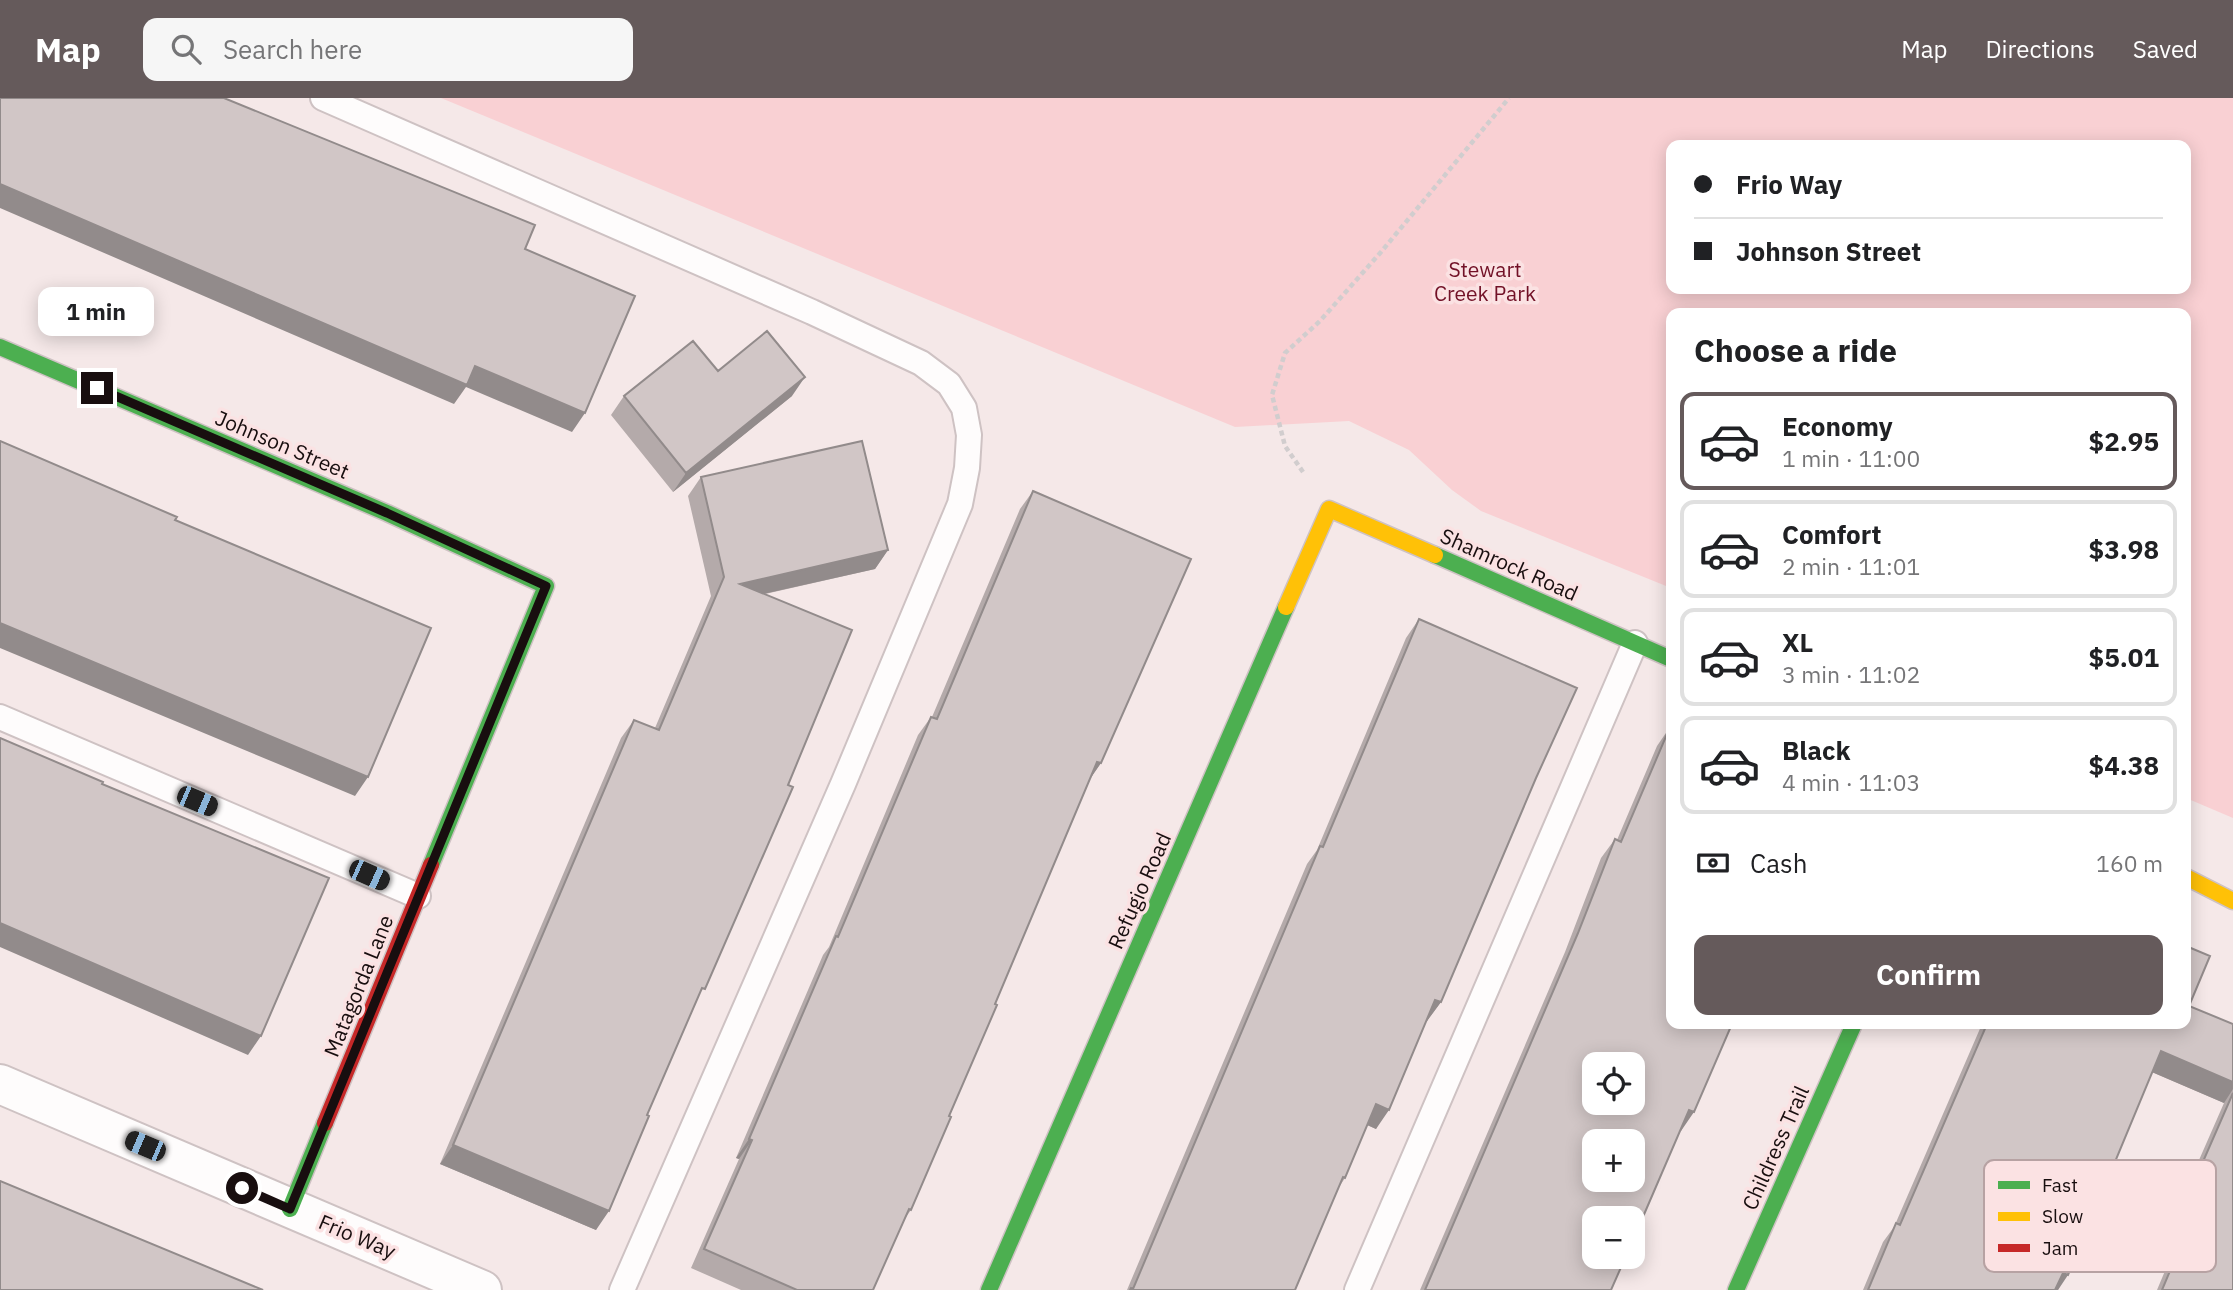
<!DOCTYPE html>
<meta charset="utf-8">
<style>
:root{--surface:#fff;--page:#f6f6f6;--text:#202124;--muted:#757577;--line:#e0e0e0;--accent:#655a5b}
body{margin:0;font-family:"IBM Plex Sans",sans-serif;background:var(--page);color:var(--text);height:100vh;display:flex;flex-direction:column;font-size:26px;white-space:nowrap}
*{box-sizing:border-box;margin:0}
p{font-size:23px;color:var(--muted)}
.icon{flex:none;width:38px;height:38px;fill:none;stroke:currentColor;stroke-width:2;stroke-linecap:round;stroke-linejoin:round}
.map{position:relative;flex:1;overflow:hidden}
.details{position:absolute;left:1666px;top:210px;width:525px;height:721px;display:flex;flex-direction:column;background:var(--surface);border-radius:14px;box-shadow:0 4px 18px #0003}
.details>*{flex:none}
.banner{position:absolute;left:1666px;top:42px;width:525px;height:154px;border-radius:14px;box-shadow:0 4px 18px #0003;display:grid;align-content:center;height:154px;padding:0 28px;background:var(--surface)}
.buttons{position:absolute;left:1582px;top:954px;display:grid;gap:14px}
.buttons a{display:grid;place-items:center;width:63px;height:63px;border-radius:14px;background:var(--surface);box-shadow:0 4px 18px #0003;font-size:35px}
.end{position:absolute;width:32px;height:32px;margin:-16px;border:9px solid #180e0f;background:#fff;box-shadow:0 0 0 4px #fff}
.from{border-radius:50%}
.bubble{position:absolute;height:49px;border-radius:14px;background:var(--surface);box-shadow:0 4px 18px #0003;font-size:23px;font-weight:700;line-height:49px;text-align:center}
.car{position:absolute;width:21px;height:42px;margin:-21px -10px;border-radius:9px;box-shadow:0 0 5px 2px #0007;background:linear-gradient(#222 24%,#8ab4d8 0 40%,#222 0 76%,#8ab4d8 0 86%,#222 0)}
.banner b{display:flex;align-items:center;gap:24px;height:66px;font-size:26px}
.banner b+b{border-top:2px solid var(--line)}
.banner i{width:18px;height:18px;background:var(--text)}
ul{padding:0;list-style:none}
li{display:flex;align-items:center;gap:21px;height:98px;margin:0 14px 10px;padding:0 14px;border:4px solid var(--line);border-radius:14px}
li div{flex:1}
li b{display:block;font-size:26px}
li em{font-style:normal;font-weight:700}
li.active{border-color:var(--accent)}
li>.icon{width:63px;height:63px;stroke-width:1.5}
h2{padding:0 28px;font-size:32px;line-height:84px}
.pay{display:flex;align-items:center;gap:18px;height:77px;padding:0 28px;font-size:26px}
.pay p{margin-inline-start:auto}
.cta{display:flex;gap:14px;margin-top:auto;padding:14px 28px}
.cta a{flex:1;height:80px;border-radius:14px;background:var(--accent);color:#fff;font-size:28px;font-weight:700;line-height:80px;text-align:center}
header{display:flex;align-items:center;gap:42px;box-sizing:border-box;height:98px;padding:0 35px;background:var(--accent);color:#fff}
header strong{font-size:33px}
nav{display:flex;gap:38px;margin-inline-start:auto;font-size:24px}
.search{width:490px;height:63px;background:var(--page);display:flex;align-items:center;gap:18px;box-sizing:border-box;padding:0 24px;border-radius:14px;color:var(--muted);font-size:26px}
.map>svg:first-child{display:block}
</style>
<header>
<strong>Map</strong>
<div class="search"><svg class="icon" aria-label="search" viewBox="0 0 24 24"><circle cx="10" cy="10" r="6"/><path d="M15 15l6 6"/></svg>Search here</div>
<nav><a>Map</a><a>Directions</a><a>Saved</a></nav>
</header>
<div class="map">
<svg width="2233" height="1192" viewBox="0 0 2233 1192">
<rect width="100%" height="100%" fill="#f5e8e8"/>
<!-- green -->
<path fill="#f9d0d3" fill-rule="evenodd" d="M441 0H2233V720L2186 700V215H1671V490L1481 413 1452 392 1409 352 1349 323 1235 329ZM1671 47H2186V191H1671Z"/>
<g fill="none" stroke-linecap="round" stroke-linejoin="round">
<defs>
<path id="lane" d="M323 0 812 214 921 265 949 286 964 310 969 337 967 370 960 406 843 686 622 1192
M0 619 418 798
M1357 1192 1635 545"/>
<path id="street" d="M0 986 482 1192"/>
<path id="fast" d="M0 249 387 415 546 488 431 767
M1435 457 1671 561
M290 1111 325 1025
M989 1192 1286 509
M1736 1192 1854 926"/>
<path id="slow" d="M1286 509 1329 411 1435 457
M2186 779 2233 803"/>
<path id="jam" d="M325 1025 431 767"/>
</defs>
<!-- lane casing -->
<use href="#lane" stroke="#cec2c3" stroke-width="28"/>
<!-- street casing -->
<use href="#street" stroke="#cec2c3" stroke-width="42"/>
<!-- fast casing -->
<use href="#fast" stroke="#cec2c3" stroke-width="19"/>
<!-- slow casing -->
<use href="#slow" stroke="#cec2c3" stroke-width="19"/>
<!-- jam casing -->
<use href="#jam" stroke="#cec2c3" stroke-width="19"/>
<!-- path -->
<path stroke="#d1cdce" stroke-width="4.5" stroke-dasharray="5 3.5" stroke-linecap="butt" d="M1303 374 1285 348 1272 297 1285 255 1320 223 1381 154 1509 0"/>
<!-- lane -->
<use href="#lane" stroke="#fefcfc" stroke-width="24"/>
<!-- street -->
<use href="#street" stroke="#fefcfc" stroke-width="38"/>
<!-- fast -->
<use href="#fast" stroke="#4caf50" stroke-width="16"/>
<!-- slow -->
<use href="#slow" stroke="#ffc107" stroke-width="16"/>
<!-- jam -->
<use href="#jam" stroke="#c62828" stroke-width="16"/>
</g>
<!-- wall -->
<path fill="#b4aaaa" d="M718 273 792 298 673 394 611 317 624 298Z
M701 379 888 452 875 471 765 496 697 902 596 1132 440 1066 621 640 634 622 655 630 711 498 688 398Z
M1033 393 1101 665 1091 679 995 906 911 1112 903 1123 873 1192H741L691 1170 739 1061 736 1060 823 857 829 849 918 637 931 619H932L1020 411Z
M1419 521 1536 680 1441 904 1427 923H1426L1376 1031 1367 1027 1345 1080 1339 1089 1295 1192H1127L1307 766 1317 752 1406 540Z
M1670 629 1681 1033 1680 1032 1611 1192H1420L1565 854 1601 760 1615 741 1617 742 1657 648Z
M2189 908 2233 926V1192H2157L2196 1099 2185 1094 2224 1005 2152 974 2058 1192H1863L1883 1144 1894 1129 1982 926H2186Z"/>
<!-- shaded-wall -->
<path fill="#928b8b" d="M0 86 475 268 585 315 572 334 466 289 454 306 0 110Z
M805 279 792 298 673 394 686 375Z
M888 452 875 471 727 504 740 486Z
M0 525 368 679 355 698 0 550Z
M1097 664 1101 665 1088 684Z
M0 825 261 938 248 957 0 849Z
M1435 902 1441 904 1427 923 1422 921Z
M2161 953 2233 984V991L2224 1005 2147 972Z
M1376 1006 1389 1012 1376 1031 1363 1025Z
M1689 1012 1694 1014 1681 1033 1676 1031Z
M749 1041 752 1042 739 1061 736 1060Z
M453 1047 609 1113 596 1132 440 1066Z
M2198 1075 2209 1080 2196 1099 2185 1094Z
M2063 1175 2068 1177 2058 1192H2051Z"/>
<!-- building -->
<path fill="#d1c6c6" stroke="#928b8b" stroke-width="2" fill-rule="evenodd" d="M0 0H224L535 127 525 151 635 198 585 315 475 268 467 287 0 86Z
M767 233 805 279 686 375 624 298 693 243 718 273Z
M0 343 177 419 175 422 431 530 368 679 0 525Z
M862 343 888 452 740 486 852 532 788 687 793 689 705 891 702 890 647 1017 649 1018 609 1113 453 1047 634 622 659 632 724 479 701 379Z
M1033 393 1191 461 1101 665 1097 664 995 906 997 907 949 1018 951 1019 911 1112 909 1111 873 1192H797L704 1151 752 1042 749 1041 836 838 838 839 931 619 937 621Z
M1419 521 1577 590 1536 680 1441 904 1435 902 1389 1012 1376 1006 1345 1080 1343 1079 1295 1192H1130L1131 1190 1133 1191 1320 748 1323 749Z
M1670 629 1671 630V926H1732L1694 1014 1689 1012 1633 1142V1120H1594V1158H1626L1611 1192H1425L1578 835 1615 741 1621 744ZM1594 966H1633V1004H1594ZM1594 1043H1633V1082H1594Z
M0 640 103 684 102 686 329 780 261 938 0 825Z
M2186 848 2210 858 2189 908 2233 926V984L2161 953 2068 1177 2063 1175 2055 1192H1868L1896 1125 1900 1127 1987 926H2186Z
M2233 995V1192H2162L2209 1080 2198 1075Z
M0 1083 263 1192H0Z"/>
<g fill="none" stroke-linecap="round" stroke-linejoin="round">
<!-- route -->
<path stroke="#180e0f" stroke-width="9" d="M97 290 387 415 546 488 290 1111 242 1090"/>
</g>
<g text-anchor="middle" stroke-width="7" stroke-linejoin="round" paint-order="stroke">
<!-- park labels -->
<g font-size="21" fill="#721127" stroke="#fbe2e3">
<text x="1485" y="179">Stewart<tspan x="1485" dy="24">Creek Park</tspan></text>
</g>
<!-- street labels -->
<g font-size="21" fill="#180e0f" stroke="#fbe2e3">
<text transform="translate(282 347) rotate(23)" y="7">Johnson Street</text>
<text transform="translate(1509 467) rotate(24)" y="7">Shamrock Road</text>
<text transform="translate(1140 793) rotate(-66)" y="7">Refugio Road</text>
<text transform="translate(359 888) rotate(-68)" y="7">Matagorda Lane</text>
<text transform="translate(1776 1050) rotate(-66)" y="7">Childress Trail</text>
<text transform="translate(357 1139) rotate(23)" y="7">Frio Way</text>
</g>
</g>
<!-- legend -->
<rect x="1984" y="1062" width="232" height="112" rx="10" fill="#fbe2e3" stroke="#b7a2a3" stroke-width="2"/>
<rect x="1998" y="1083" width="32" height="8" fill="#4caf50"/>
<rect x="1998" y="1114" width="32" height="9" fill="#ffc107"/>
<rect x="1998" y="1146" width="32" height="8" fill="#c62828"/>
<g font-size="19" fill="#180e0f">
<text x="2042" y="1094">Fast</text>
<text x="2042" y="1125">Slow</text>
<text x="2042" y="1157">Jam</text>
</g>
</svg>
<div class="buttons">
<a><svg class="icon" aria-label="locate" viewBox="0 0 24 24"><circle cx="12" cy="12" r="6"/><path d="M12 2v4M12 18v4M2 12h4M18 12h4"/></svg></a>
<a>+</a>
<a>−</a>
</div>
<i class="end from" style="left:242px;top:1090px"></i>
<i class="end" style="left:97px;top:290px"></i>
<div class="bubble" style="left:38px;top:189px;width:116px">1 min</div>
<i class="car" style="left:197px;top:703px;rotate:113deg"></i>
<i class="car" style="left:369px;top:777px;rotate:114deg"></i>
<i class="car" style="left:145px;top:1048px;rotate:293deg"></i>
<div class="banner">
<b><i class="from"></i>Frio Way</b>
<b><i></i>Johnson Street</b>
</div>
<section class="details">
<h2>Choose a ride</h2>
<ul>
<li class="active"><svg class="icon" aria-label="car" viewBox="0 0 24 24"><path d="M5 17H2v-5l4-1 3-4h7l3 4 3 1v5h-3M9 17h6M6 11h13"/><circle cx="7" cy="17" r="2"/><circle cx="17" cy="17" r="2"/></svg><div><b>Economy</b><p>1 min · 11:00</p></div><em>$2.95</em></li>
<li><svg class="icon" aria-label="car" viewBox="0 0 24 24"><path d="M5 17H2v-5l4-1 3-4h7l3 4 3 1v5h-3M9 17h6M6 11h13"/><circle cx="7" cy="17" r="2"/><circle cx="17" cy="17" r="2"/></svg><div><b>Comfort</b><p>2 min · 11:01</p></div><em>$3.98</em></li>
<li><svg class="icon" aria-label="car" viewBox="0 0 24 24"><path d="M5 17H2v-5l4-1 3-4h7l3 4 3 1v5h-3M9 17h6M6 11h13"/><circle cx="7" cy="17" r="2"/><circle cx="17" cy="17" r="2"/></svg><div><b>XL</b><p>3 min · 11:02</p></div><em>$5.01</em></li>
<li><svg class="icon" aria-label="car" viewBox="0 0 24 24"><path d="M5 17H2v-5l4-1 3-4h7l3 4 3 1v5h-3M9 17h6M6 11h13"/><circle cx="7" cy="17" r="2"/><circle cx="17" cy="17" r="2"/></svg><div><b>Black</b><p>4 min · 11:03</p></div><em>$4.38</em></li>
</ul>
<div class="pay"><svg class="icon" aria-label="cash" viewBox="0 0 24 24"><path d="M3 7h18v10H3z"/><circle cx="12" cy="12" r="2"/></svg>Cash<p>160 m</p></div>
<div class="cta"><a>Confirm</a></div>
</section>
</div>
